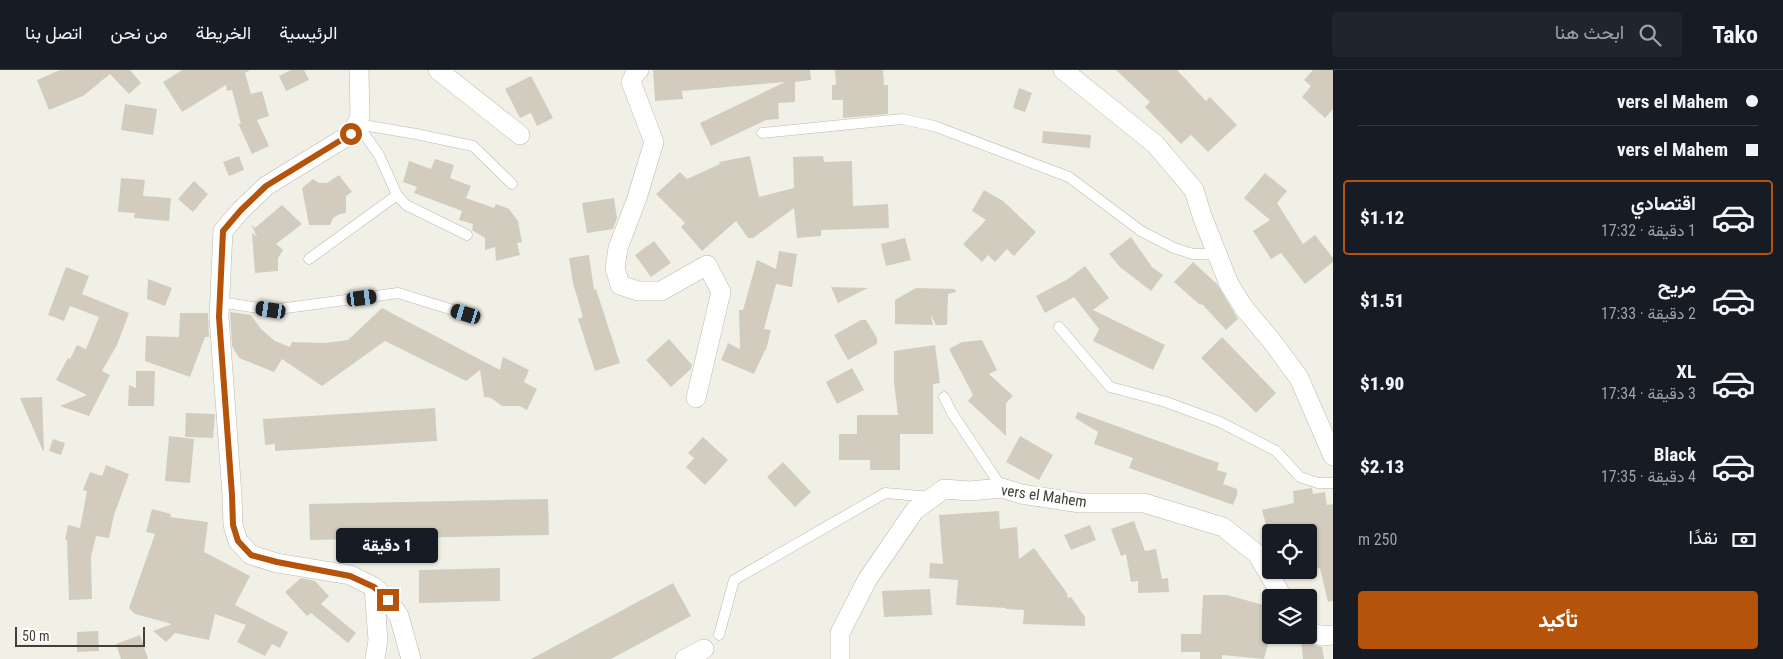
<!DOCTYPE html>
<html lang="ar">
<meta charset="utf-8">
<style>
:root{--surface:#171b24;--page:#20242c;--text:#f1f3f6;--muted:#9ea1a6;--line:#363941;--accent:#b45309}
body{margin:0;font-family:"Roboto Condensed",Vazirmatn,sans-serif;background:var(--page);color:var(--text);direction:rtl;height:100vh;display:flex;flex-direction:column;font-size:19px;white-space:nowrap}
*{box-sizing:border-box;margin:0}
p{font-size:16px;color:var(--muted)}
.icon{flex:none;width:28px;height:28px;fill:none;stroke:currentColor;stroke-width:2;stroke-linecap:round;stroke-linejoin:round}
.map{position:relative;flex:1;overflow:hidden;direction:ltr}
.drawer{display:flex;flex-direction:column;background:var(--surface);width:450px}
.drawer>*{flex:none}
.banner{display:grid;align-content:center;height:110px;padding:0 25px;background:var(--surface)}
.controls{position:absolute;left:1262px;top:454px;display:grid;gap:10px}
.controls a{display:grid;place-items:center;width:55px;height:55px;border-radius:5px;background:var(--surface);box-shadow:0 1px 4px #0004;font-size:25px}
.scale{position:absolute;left:15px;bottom:12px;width:130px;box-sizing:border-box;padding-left:5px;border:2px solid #444037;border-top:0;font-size:14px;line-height:18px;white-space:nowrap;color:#444037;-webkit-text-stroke:4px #fff;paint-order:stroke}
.end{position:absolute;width:22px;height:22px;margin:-11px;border:6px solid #b45309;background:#fff;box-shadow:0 0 0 2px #fff}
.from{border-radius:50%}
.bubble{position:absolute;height:35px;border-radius:5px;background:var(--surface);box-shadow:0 1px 4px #0004;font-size:16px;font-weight:800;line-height:35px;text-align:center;direction:rtl}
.car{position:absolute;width:15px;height:30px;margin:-15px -8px;border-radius:6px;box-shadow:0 0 4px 1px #0007;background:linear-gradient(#222 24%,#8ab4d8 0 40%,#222 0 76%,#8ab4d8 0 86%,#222 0)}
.banner b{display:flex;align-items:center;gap:18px;height:48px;font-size:19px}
.banner b+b{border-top:1px solid var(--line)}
.banner i{width:12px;height:12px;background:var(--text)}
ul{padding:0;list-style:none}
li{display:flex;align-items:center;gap:15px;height:75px;margin:0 10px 8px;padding:0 15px;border:2px solid transparent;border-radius:5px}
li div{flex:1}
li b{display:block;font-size:19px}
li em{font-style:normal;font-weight:800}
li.active{border-color:var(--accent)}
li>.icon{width:45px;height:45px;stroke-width:1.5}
.pay{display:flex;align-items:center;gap:12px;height:55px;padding:0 25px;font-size:19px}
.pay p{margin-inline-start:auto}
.primary-button{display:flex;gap:10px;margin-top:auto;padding:10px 25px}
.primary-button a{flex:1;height:58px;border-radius:5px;background:var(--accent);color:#fff;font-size:20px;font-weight:800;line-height:58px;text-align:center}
header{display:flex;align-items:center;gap:30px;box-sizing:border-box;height:70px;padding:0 25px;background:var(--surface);border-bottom:1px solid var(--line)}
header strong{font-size:24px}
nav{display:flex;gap:28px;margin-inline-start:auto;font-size:18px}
.search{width:350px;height:45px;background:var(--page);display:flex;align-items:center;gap:12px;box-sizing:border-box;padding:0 18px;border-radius:5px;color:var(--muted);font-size:19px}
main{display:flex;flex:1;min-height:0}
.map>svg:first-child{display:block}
</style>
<header>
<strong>Tako</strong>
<div class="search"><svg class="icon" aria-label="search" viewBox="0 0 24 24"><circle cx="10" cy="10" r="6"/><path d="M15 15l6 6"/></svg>ابحث هنا</div>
<nav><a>الرئيسية</a><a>الخريطة</a><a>من نحن</a><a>اتصل بنا</a></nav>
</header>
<main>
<section class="drawer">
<div class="banner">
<b><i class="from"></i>vers el Mahem</b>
<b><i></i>vers el Mahem</b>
</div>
<ul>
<li class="active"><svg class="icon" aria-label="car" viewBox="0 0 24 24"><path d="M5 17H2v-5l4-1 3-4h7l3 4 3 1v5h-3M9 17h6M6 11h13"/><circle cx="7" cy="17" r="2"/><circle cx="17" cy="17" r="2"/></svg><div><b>اقتصادي</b><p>1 دقيقة · 17:32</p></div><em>$1.12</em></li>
<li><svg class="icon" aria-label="car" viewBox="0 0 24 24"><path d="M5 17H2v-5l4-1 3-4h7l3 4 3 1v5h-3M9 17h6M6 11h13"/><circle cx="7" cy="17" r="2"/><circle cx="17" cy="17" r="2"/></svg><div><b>مريح</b><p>2 دقيقة · 17:33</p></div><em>$1.51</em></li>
<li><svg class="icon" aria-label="car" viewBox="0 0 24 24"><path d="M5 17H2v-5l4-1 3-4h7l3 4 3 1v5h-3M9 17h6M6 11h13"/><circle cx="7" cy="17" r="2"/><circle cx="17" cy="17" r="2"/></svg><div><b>XL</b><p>3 دقيقة · 17:34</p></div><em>$1.90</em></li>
<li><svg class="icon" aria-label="car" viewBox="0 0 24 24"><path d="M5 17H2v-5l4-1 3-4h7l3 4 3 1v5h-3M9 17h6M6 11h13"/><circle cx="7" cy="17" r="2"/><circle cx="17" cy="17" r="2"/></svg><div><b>Black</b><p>4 دقيقة · 17:35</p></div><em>$2.13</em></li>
</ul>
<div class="pay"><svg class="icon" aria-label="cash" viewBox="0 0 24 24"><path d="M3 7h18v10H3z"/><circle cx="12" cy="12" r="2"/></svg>نقدًا<p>250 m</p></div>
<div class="primary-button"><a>تأكيد</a></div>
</section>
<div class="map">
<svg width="1333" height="589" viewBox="0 0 1333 589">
<rect width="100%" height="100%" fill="#f1f0e7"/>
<!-- building -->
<path fill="#d2ccbe" d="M60 0H130L141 13 129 24 110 4 83 26 49 40 37 10Z
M182 0H250L245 3 251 24 262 21 269 46 257 50 269 76 252 84 238 53 241 54 232 20 227 21 226 15 182 42 163 12Z
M291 0H304L309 10 286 21 279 6Z
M653 0H810L811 10 795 12V31L794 32 778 33 779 49 766 50 711 76 700 53 785 12 682 21 683 29 655 31Z
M835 0H883L884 15H888V44L843 48V30H832V15H836Z
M1116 0H1177L1206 31 1210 27 1237 55 1208 82 1191 65 1181 74 1145 37 1150 32Z
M1313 0H1333V39L1325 48 1302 27 1311 16 1304 10Z
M531 6 553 48 537 56 531 43 520 48 505 19Z
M1019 18 1032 23 1025 42 1013 38Z
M125 34 157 39 153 65 121 60Z
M1043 61 1091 65 1090 78 1042 73Z
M239 86 244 100 229 106 223 92Z
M750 86 759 127 794 118 793 87 823 86 824 92 852 91 853 136 888 134 889 158 821 160V166L797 168 794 138 753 168H748L736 151 702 181 681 157 685 153 656 124 680 102 687 109 720 94 719 92Z
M435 89 454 95 450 108 471 116 466 128 494 138 496 134 509 139 518 151 522 172 517 173 520 185 496 191 495 177 485 180V168L472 160 473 154 459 150 462 141 414 123 417 117 403 112 409 91 431 99Z
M1265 103 1287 121 1277 133 1303 174 1315 165 1333 188V192L1305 214 1281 183 1271 189 1253 161 1270 150 1244 128Z
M339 105 352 122 346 126V143L340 144 333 148 330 155H309L302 118 313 109 319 113H327Z
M121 108 145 110 143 126 171 128 169 151 134 148 135 143 118 142Z
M194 111 208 124 193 142 178 129Z
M984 120 1003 131 1036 162 1014 186 1007 179 995 192 988 185 982 192 963 174 986 150 972 141Z
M614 128 617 148 613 159 587 163 582 133Z
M282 135 302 154 276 174 283 180 278 188V201L255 203 252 163 257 167 251 154 255 158Z
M1131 167 1152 197 1163 205 1151 221 1120 197 1109 184Z
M905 168 911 190 886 196 881 174Z
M654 171 671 193 651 207 635 185Z
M779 181 797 184 792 217 776 214 764 259 771 260 766 280H765L754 304 721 290 728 273 740 279 739 240H743L757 190 776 199Z
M589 185 594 220 596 219 620 293 595 301 578 249 583 247 573 213 569 188Z
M1193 192 1217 214 1238 249 1226 260 1202 234 1200 235 1174 212Z
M1085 196 1109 228 1093 240 1165 275 1153 300 1093 271 1099 259 1074 227 1045 243 1036 226 1068 209Z
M66 197 89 206 82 224 129 243 117 275 102 301 110 305 89 346 60 336 87 325 56 310 68 288 70 289 77 275 86 279 99 247 70 236 64 251 48 245Z
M148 209 172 218 165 236 147 229Z
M831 217 868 218 838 233Z
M916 218 955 219 956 222 948 224 947 255H936L931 245 933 255 895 254V230Z
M382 238 500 300 503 287 529 300 524 312 537 319 527 340 520 336H502L491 328 484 327 480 300 466 311 385 271 322 316 282 289 274 302 239 288 232 276 230 242 251 245 261 259 275 271 290 277 292 272 325 273 348 270Z
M180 243H208L209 267H205L190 307 145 291 146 266 179 267Z
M861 250H866L877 268V274L848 290 834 265Z
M1222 267 1276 323 1256 343 1201 288Z
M669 269 692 295 691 299 671 317 646 290Z
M982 270 997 300 989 304 1013 326 1006 333V366L968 331 973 325 949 279 962 272Z
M935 275 940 313 933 314V364H900V400H870V390H839V364H857V345H898L894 312V281Z
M852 298 864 320 837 334 826 312Z
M136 301H155L154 336H128L129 315 136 318Z
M42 327 44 380 43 381 20 328Z
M435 338 437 371 275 381V374L265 375 263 349Z
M1078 342 1219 393 1217 400 1227 403 1223 414 1237 419V425L1233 435 1129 398 1133 388 1094 374 1098 362 1075 348Z
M186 343 215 344 213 368 185 367Z
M169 366 194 369 190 413 165 411Z
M1020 366 1053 385 1039 410 1006 392Z
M703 367 728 390 705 415 686 397 694 388 688 383Z
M53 369 65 373 61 385 49 381Z
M783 392 811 422 795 437 767 407Z
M106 395 129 404 114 445 109 468 96 466 91 487 92 529 69 530 67 470H65L68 455 80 458 87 421 83 420 90 402 102 406Z
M1312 418 1313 424 1325 422 1327 435 1333 434V531L1328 532 1320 498 1313 499 1309 482V457L1284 462H1268L1262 440 1294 433 1293 421Z
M548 429 549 465 310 470 309 434Z
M152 439 171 444 170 447 208 452 204 482 250 506 235 535 288 562 280 578 272 574 265 586 237 572 246 555 215 544 209 570 175 563 166 572 153 561 172 554 135 544 129 538 155 464 146 462Z
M999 441 1000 459 1017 457 1019 489 1034 478 1067 523 1068 528 1071 527 1085 547V556L1023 554 1024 540 1006 539V538L956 535 958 510 929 508 930 493 943 494 939 445Z
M1134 451 1145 481 1156 479 1162 509 1168 508 1169 522 1138 523V511L1131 512 1126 484 1121 486 1111 459Z
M1090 455 1096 470 1071 480 1064 465Z
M500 498V531L419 533V500Z
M301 508 315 511 329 526 321 534 356 563 348 573 311 543 307 546 285 522Z
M673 513 691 546 611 589H531Z
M930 519 932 545 884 547 882 521Z
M1203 525H1227L1271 537 1263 573 1268 574 1264 589 1222 585V589H1200V582H1181V564H1201Z
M98 561 99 581 77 582V562Z
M140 565 148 589H121L116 574Z
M1301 570 1322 577 1324 589H1303Z"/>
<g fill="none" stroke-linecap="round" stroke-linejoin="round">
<defs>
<path id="lane" d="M357 54 416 64 473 76 512 114
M357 54 379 85 397 125 406 135 467 165
M762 63 902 49 934 56 1069 107 1141 161 1174 178 1193 184H1206L1216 180
M309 189 397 125
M220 232 271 240 398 223 466 244
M1059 257 1110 317 1166 332 1220 352 1276 381 1300 407 1318 413H1333
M944 327 952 343 1002 418
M719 565 734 510 885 423 932 427"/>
<path id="street" d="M359 0 360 47 351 64 266 116 241 140 223 161 219 247 232 425 233 455 238 471 251 485 277 493 350 505 374 517 388 530 399 546 411 589
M438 0 520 65
M639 0 636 2 631 12 654 72 637 128 618 178 615 198 620 215 638 221H661L707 195 721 222 696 328
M1063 0 1155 74 1194 120 1202 146 1229 214 1244 238 1271 270 1299 308 1333 386
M374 517 378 570 375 589
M1309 562 1323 566 1333 565
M685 589 704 579
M840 589V563L867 510 915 440 944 419 970 421 1002 418 1021 424 1080 433H1144L1223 457 1257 484 1283 528"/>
</defs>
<!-- lane casing -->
<use href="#lane" stroke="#bcb8ab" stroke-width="11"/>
<!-- street casing -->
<use href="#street" stroke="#bcb8ab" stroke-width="20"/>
<!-- lane -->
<use href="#lane" stroke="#fff" stroke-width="10"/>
<!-- street -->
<use href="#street" stroke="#fff" stroke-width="19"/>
</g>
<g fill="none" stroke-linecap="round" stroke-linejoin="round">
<!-- route -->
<path stroke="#b45309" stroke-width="6" d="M351 64 266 116 241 140 223 161 219 247 232 425 233 455 238 471 251 485 277 492 350 506 374 517 388 530"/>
</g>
<g text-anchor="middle" stroke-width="5" stroke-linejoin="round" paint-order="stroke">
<!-- street labels -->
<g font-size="15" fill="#444037" stroke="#fff">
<text transform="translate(1044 426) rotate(8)" y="5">vers el Mahem</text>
</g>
</g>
</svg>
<div class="controls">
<a><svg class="icon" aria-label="locate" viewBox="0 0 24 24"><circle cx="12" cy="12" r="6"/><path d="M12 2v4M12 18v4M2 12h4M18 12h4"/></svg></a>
<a><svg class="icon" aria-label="layers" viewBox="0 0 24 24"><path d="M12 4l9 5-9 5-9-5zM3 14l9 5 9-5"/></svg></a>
</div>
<div class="scale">50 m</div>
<i class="end from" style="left:351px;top:64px"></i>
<i class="end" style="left:388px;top:530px"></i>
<div class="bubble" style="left:336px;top:458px;width:102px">1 دقيقة</div>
<i class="car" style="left:362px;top:228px;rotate:83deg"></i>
<i class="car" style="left:271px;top:240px;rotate:279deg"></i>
<i class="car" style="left:466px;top:244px;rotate:287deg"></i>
</div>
</main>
